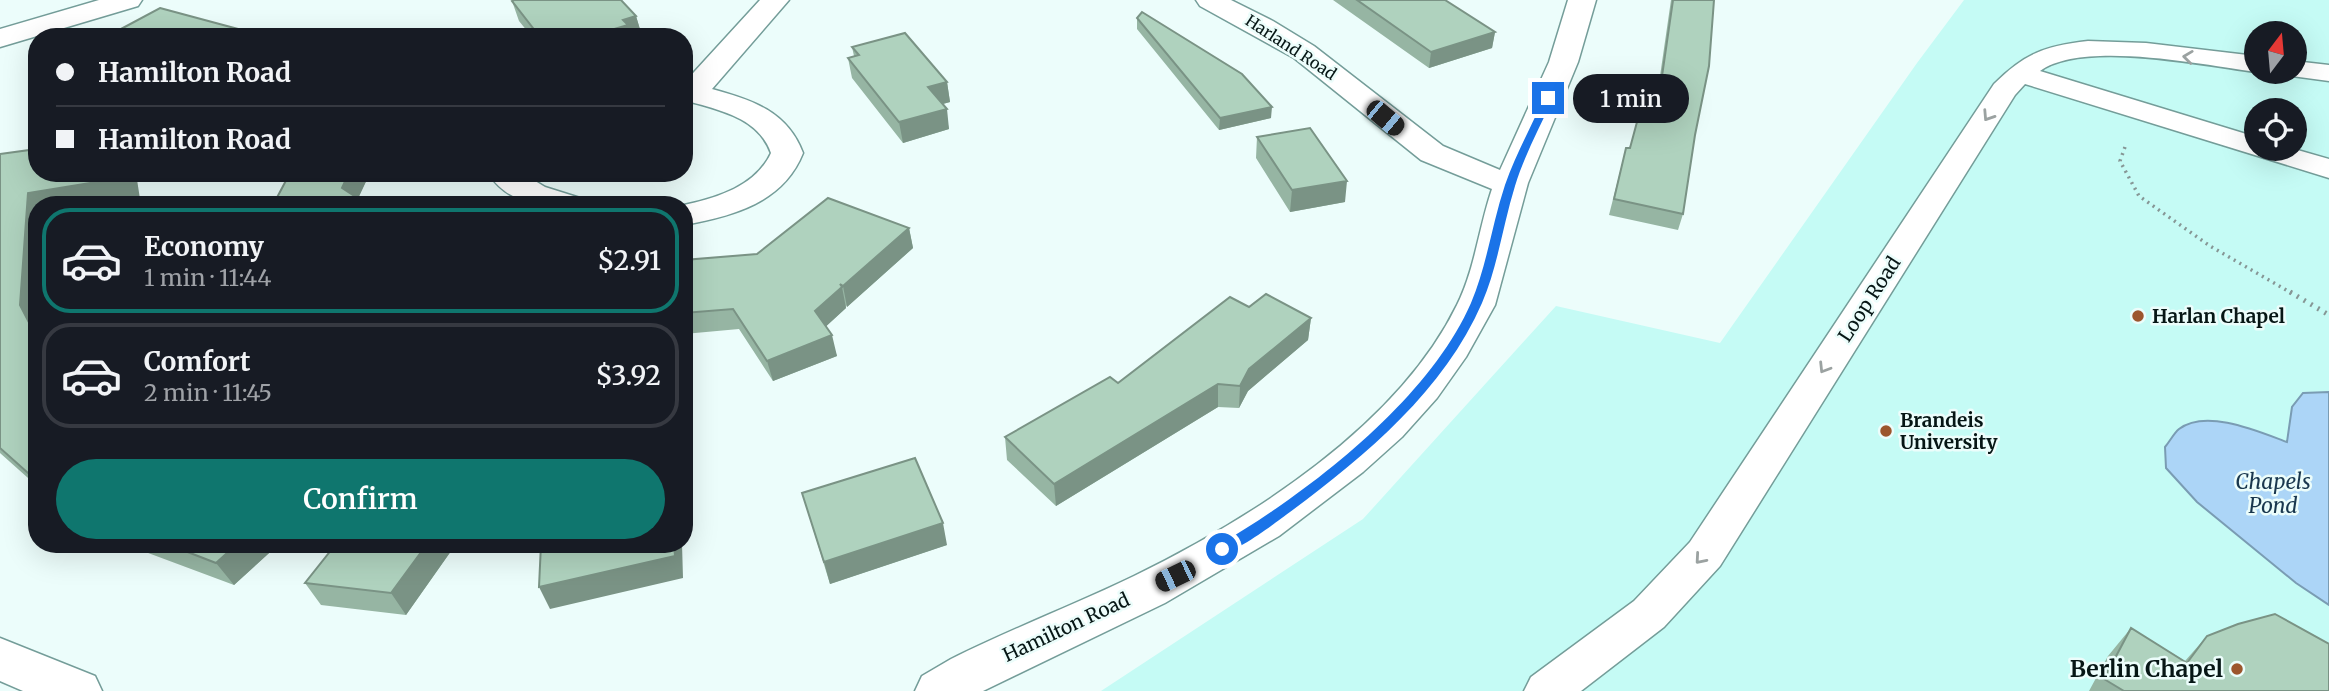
<!DOCTYPE html>
<meta charset="utf-8">
<style>
:root{--surface:#171b24;--page:#20242c;--text:#f1f3f6;--muted:#9ea1a6;--line:#363941;--accent:#0f766e}
body{margin:0;font-family:Merriweather,serif;background:var(--page);color:var(--text);height:100vh;display:flex;flex-direction:column;font-size:26px;white-space:nowrap}
*{box-sizing:border-box;margin:0}
p{font-size:23px;color:var(--muted)}
.icon{flex:none;width:38px;height:38px;fill:none;stroke:currentColor;stroke-width:2;stroke-linecap:round;stroke-linejoin:round}
.map{position:relative;flex:1;overflow:hidden}
.panel{position:absolute;left:28px;top:196px;width:665px;height:357px;display:flex;flex-direction:column;background:var(--surface);border-radius:28px;box-shadow:0 7px 28px #0002}
.panel>*{flex:none}
.banner{position:absolute;left:28px;top:28px;width:665px;height:154px;border-radius:28px;box-shadow:0 7px 28px #0002;display:grid;align-content:center;height:154px;padding:0 28px;background:var(--surface)}
.needle{width:46px;rotate:16deg}
.controls{position:absolute;left:2244px;top:21px;display:grid;gap:14px}
.controls a{display:grid;place-items:center;width:63px;height:63px;border-radius:50%;background:var(--surface);box-shadow:0 7px 28px #0002;font-size:35px}
.end{position:absolute;width:32px;height:32px;margin:-16px;border:9px solid #1a73e8;background:#fff;box-shadow:0 0 0 4px #fff}
.from{border-radius:50%}
.bubble{position:absolute;height:49px;border-radius:24px;background:var(--surface);box-shadow:0 7px 28px #0002;font-size:23px;font-weight:600;line-height:49px;text-align:center}
.car{position:absolute;width:21px;height:42px;margin:-21px -10px;border-radius:9px;box-shadow:0 0 5px 2px #0007;background:linear-gradient(#222 24%,#8ab4d8 0 40%,#222 0 76%,#8ab4d8 0 86%,#222 0)}
.banner b{display:flex;align-items:center;gap:24px;height:66px;font-size:26px}
.banner b+b{border-top:2px solid var(--line)}
.banner i{width:18px;height:18px;background:var(--text)}
ul{padding:12px 0 0;list-style:none}
li{display:flex;align-items:center;gap:21px;height:105px;margin:0 14px 10px;padding:0 14px;border:4px solid var(--line);border-radius:28px}
li div{flex:1}
li b{display:block;font-size:26px}
li em{font-style:normal;font-weight:600}
li.current{border-color:var(--accent)}
li>.icon{width:63px;height:63px;stroke-width:1.5}
.cta{display:flex;gap:14px;margin-top:auto;padding:14px 28px}
.cta a{flex:1;height:80px;border-radius:42px;background:var(--accent);color:#fff;font-size:28px;font-weight:600;line-height:80px;text-align:center}
.map>svg:first-child{display:block}
</style>
<div class="map">
<svg width="2329" height="691" viewBox="0 0 2329 691">
<rect width="100%" height="100%" fill="#ecfdfb"/>
<!-- built -->
<path fill="#c5fbf5" fill-rule="evenodd" d="M1964 0H2329V691H1101L1363 519 1556 306 1720 343 1917 63ZM2256 33H2294V72H2256ZM2256 110H2294V149H2256Z"/>
<!-- water -->
<path fill="#acd5f7" stroke="#7a9cb3" stroke-width="2" d="M2329 392V605L2296 583 2197 502 2166 468 2165 447C2170 441 2174 433 2179 429 2206 408 2260 432 2287 442L2292 407 2303 393Z"/>
<g fill="none" stroke-linecap="round" stroke-linejoin="round">
<defs>
<path id="service" d="M2088 41 2146 43 2256 56V72C2203 65 2083 40 2040 71L2256 137V149H2294L2329 159V178L2025 84 2015 95 1720 566 1664 627 1581 691H1524L1531 677 1634 601 1690 542 1994 84C2025 53 2045 46 2088 41Z
M2294 61 2329 65V81L2285 75 2283 72H2294Z"/>
<path id="minor" d="M99 0H142L138 6 0 47V29Z
M760 0H789L712 89C752 100 787 111 803 153 783 203 733 216 684 225V205C717 198 756 186 771 153 759 119 723 111 691 102L684 104V83Z
M1196 0H1231L1273 21 1314 46 1443 146 1500 170 1549 62 1568 0H1596L1578 62 1528 183 1495 305 1466 357 1437 398 1402 437 1363 472 1279 536 1165 603 983 691H915L922 676 951 659C1011 629 1074 605 1134 576 1251 519 1398 426 1457 305 1475 269 1479 227 1492 189L1421 160 1294 58 1200 6Z
M488 173H522L545 187 580 198 585 205C546 205 512 209 488 173Z
M0 638 95 676 102 691H23L0 681Z"/>
</defs>
<!-- service casing -->
<use href="#service" stroke="#749d99" stroke-width="3"/>
<!-- minor casing -->
<use href="#minor" stroke="#749d99" stroke-width="3"/>
<!-- path-far1 -->
<path stroke="#869695" stroke-width="3.5" stroke-dasharray="2 4.5" stroke-linecap="butt" d="M2125 147 2120 161 2139 196 2210 246 2293 294"/>
<!-- path -->
<path stroke="#869695" stroke-width="5" stroke-dasharray="2 6" stroke-linecap="butt" d="M2290 292 2329 315"/>
<!-- service -->
<use href="#service" fill="#fff" fill-rule="evenodd"/>
<!-- minor -->
<use href="#minor" fill="#fff" fill-rule="evenodd"/>
</g>
<!-- wall -->
<path fill="#96b5a3" d="M1333 0H1445L1495 32 1492 48 1429 68Z
M1671 0H1714L1683 214 1678 230 1609 215 1626 148H1629L1659 83Z
M512 1 636 16 642 36 638 37H532L519 21Z
M1137 18 1271 118 1219 130 1137 29Z
M852 47 947 82 950 102 943 104 949 129 903 143 852 78 848 58 854 56Z
M1257 137 1345 202 1290 212 1256 158Z
M0 154 140 199 103 205H37V486L0 453Z
M275 173H370L358 198 286 181 284 177 278 178Z
M909 228 913 248 847 307 846 305V308L826 326 837 356 773 381 739 329 684 334V260L757 254Z
M1249 307 1311 318 1308 340 1248 391 1239 408 1218 407 1056 506 1007 460 1005 437 1118 383Z
M802 493 947 545 830 584Z
M124 544H279L234 585Z
M336 544H456L406 615 321 605 305 583Z
M2131 628 2185 661 2207 636 2329 691H2089L2108 656Z"/>
<!-- shaded-wall -->
<path fill="#7a9385" d="M636 16 642 36 587 37 623 20Z
M1495 32 1492 48 1429 68 1431 52Z
M947 82 950 102 931 107 928 87Z
M1272 107 1271 118 1219 130 1220 118Z
M947 109 949 129 903 143 899 122Z
M126 173H136L140 199 103 205H37V338L20 305 28 193Z
M275 173H282L284 177 278 178Z
M349 173H370L355 205 342 188Z
M1347 181 1345 202 1290 212 1292 190Z
M909 228 913 248 847 307 843 286Z
M842 287 846 308 820 332 815 311Z
M1311 318 1308 340 1248 391 1239 408 1240 386 1249 369Z
M832 335 837 356 773 381 767 361Z
M1218 384V407L1056 506 1054 484Z
M943 523 947 545 830 584 824 562Z
M237 544H279L234 585 216 563Z
M427 544H456L406 615 391 593Z
M674 544H682L683 578 550 609 539 587Z"/>
<!-- building -->
<path fill="#afd2be" stroke="#7a9385" stroke-width="2" d="M514 0H621L636 16 623 20 628 25 587 37H540L512 1Z
M1357 0H1445L1495 32 1431 52Z
M1673 0H1714L1709 66 1695 135 1683 214 1614 199 1626 148H1630L1648 81 1661 83Z
M160 8 253 33 252 37H106Z
M1142 12 1242 74 1272 107 1220 118 1137 18Z
M905 33 947 82 928 87 947 109 899 122 848 58 859 55 852 47Z
M1310 128 1347 181 1292 190 1257 137Z
M37 149V173H126L127 177 28 193 20 305 37 338V481L0 448V154Z
M290 173H349L342 188 368 205H273Z
M828 198 909 228 843 286 840 284 842 287 815 311 832 335 767 361 733 309 684 313V260L757 254Z
M1266 294 1311 318 1249 369 1240 386 1218 384 1054 484 1005 437 1110 377 1118 383 1230 297 1249 307Z
M915 458 943 523 824 562 802 493Z
M167 544H237L216 563Z
M336 544H427L391 593 305 583Z
M541 544H674L675 556 539 587Z
M2275 614 2329 644V691H2124L2104 679 2131 628 2187 663 2207 636 2238 624Z"/>
<!-- one-way arrows -->
<defs><path id="oneway-chevron" d="M-2-3.5L2.5 0L-2 3.5" fill="none" stroke-width="1.6" stroke-linecap="round" stroke-linejoin="round" transform="scale(1.75)"/></defs>
<g stroke="#9ba2a1">
<use href="#oneway-chevron" transform="translate(2188 57) rotate(-173)"/>
<use href="#oneway-chevron" transform="translate(1988 116) rotate(123)"/>
<use href="#oneway-chevron" transform="translate(1824 368) rotate(122)"/>
<use href="#oneway-chevron" transform="translate(1700 559) rotate(131)"/>
</g>
<!-- route -->
<path fill="#1a73e8" d="M1548 95 1553 98C1540 127 1524 156 1515 186 1503 224 1498 266 1482 303 1444 391 1364 457 1290 512 1276 522 1232 557 1217 553V546C1308 493 1428 401 1471 303 1487 265 1492 224 1505 185 1515 156 1531 127 1544 98Z"/>
<!-- markers -->
<g fill="#9c562d" stroke="#ecfdfb" stroke-width="2.5">
<circle cx="2138" cy="316" r="7"/>
<circle cx="1886" cy="431" r="7"/>
<circle cx="2237" cy="669" r="7"/>
</g>
<g text-anchor="middle" stroke-width="5" stroke-linejoin="round" paint-order="stroke">
<!-- far-street labels -->
<g font-size="16" fill="#061615" stroke="#ecfdfb">
<text transform="translate(1291 47) rotate(33)" y="6">Harland Road</text>
</g>
<!-- street labels -->
<g font-size="19" fill="#061615" stroke="#ecfdfb">
<text transform="translate(1869 299) rotate(-57)" y="7">Loop Road</text>
<text transform="translate(1066 627) rotate(-25)" y="7">Hamilton Road</text>
</g>
<!-- poi labels -->
<g font-size="19" font-weight="bold" fill="#061615" stroke="#ecfdfb" text-anchor="start">
<text x="2152" y="323">Harlan Chapel</text>
<text x="1900" y="427">Brandeis<tspan x="1900" dy="22">University</tspan></text>
</g>
<!-- water labels -->
<g font-size="21" font-style="italic" fill="#19374e" stroke="#ecfdfb">
<text x="2273" y="489">Chapels<tspan x="2273" dy="24">Pond</tspan></text>
</g>
<!-- near-poi labels -->
<g font-size="23" font-weight="bold" fill="#061615" stroke="#ecfdfb" text-anchor="end">
<text x="2223" y="677">Berlin Chapel</text>
</g>
</g>
</svg>
<div class="controls">
<a><svg class="needle" viewBox="-14 -14 28 28"><path d="M0-13l5 13h-10z" fill="#e53935"/><path d="M0 13l5-13h-10z" fill="#9ea1a6"/></svg></a>
<a><svg class="icon" aria-label="locate" viewBox="0 0 24 24"><circle cx="12" cy="12" r="6"/><path d="M12 2v4M12 18v4M2 12h4M18 12h4"/></svg></a>
</div>
<i class="end from" style="left:1222px;top:549px"></i>
<i class="end" style="left:1548px;top:98px"></i>
<div class="bubble" style="left:1573px;top:74px;width:116px">1 min</div>
<i class="car" style="left:1385px;top:118px;rotate:130deg"></i>
<i class="car" style="left:1175px;top:576px;rotate:244deg"></i>
<div class="banner">
<b><i class="from"></i>Hamilton Road</b>
<b><i></i>Hamilton Road</b>
</div>
<section class="panel">
<ul>
<li class="current"><svg class="icon" aria-label="car" viewBox="0 0 24 24"><path d="M5 17H2v-5l4-1 3-4h7l3 4 3 1v5h-3M9 17h6M6 11h13"/><circle cx="7" cy="17" r="2"/><circle cx="17" cy="17" r="2"/></svg><div><b>Economy</b><p>1 min · 11:44</p></div><em>$2.91</em></li>
<li><svg class="icon" aria-label="car" viewBox="0 0 24 24"><path d="M5 17H2v-5l4-1 3-4h7l3 4 3 1v5h-3M9 17h6M6 11h13"/><circle cx="7" cy="17" r="2"/><circle cx="17" cy="17" r="2"/></svg><div><b>Comfort</b><p>2 min · 11:45</p></div><em>$3.92</em></li>
</ul>
<div class="cta"><a>Confirm</a></div>
</section>
</div>
